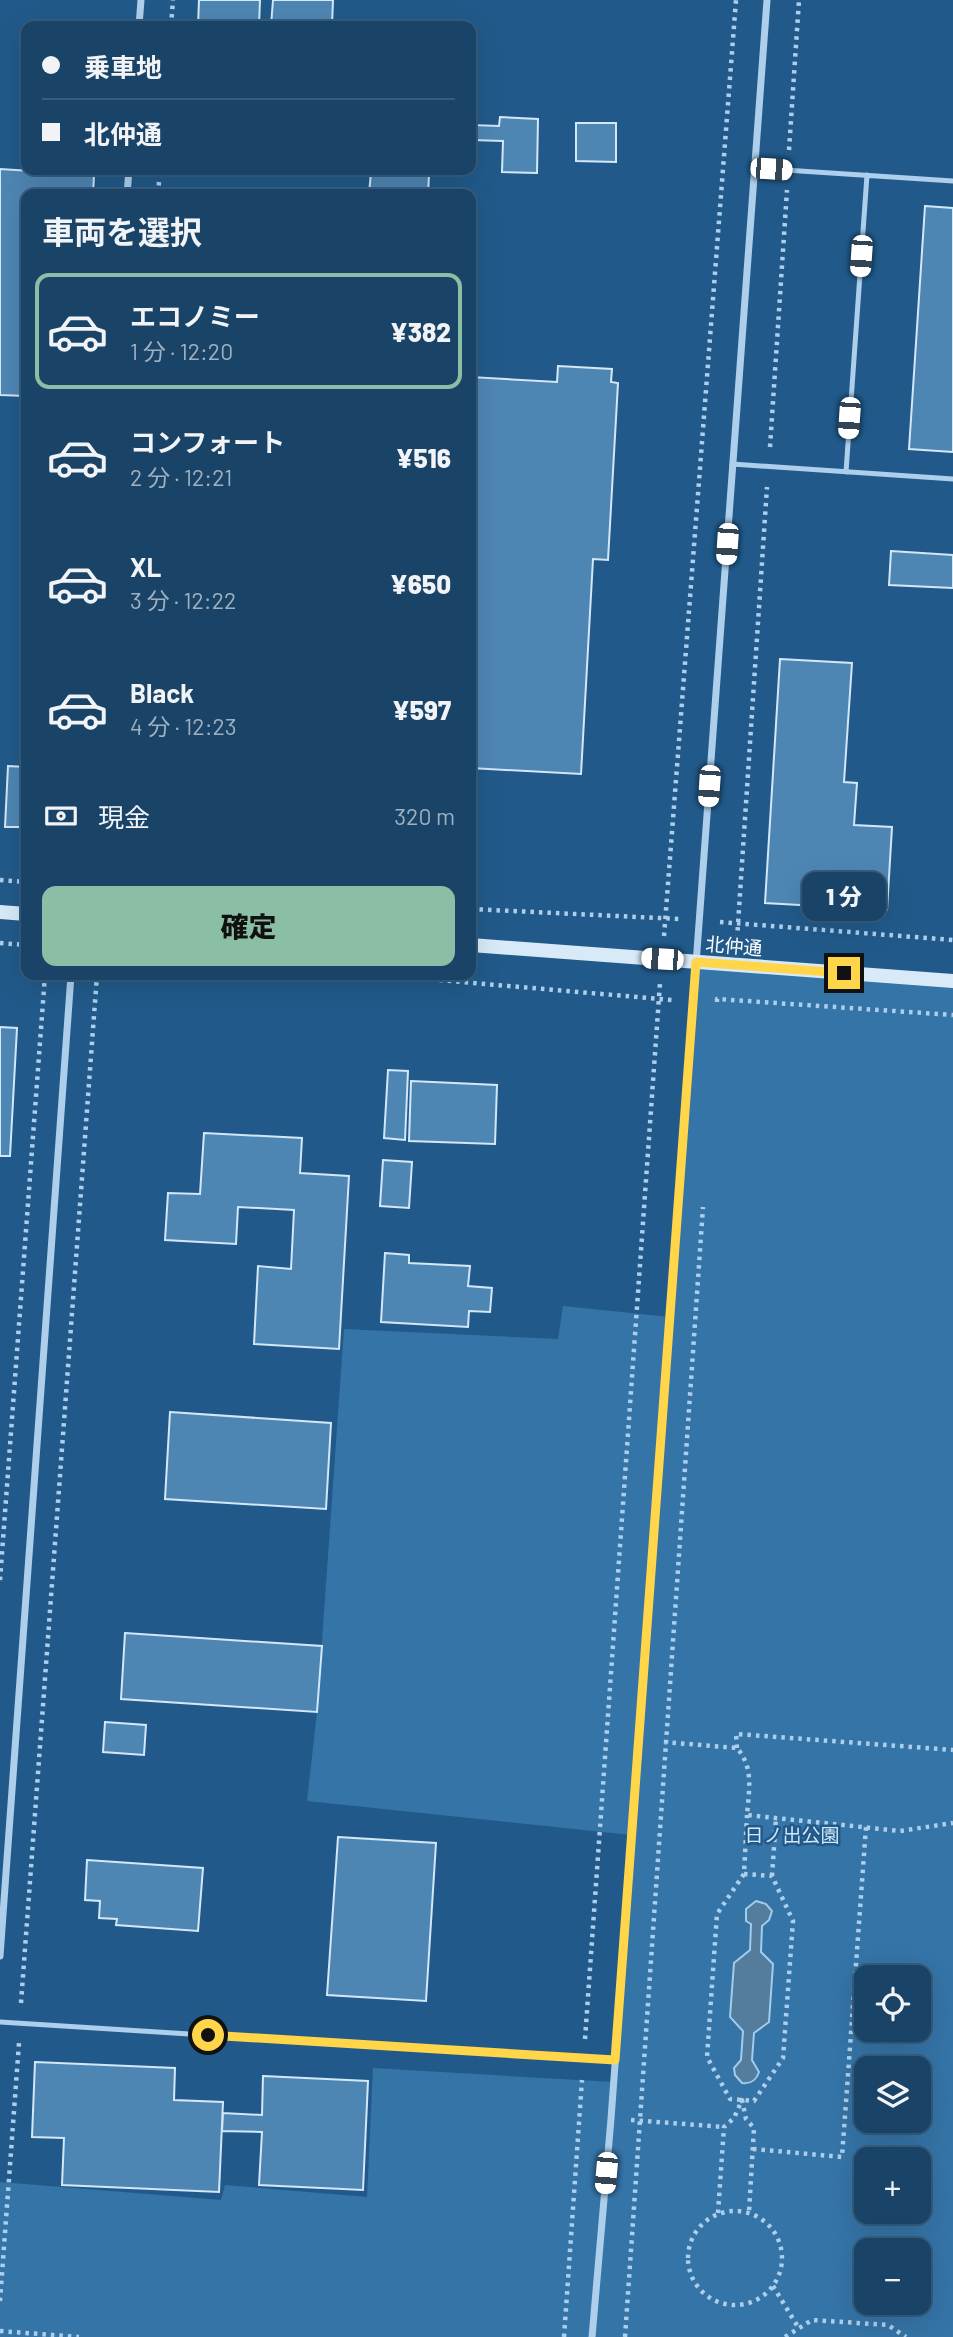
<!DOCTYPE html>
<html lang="ja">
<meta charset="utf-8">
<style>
:root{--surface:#194468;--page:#224b6e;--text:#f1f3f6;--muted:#9fb0c0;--line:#375c7c;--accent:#8abfa5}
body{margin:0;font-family:Barlow,"Noto Sans JP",sans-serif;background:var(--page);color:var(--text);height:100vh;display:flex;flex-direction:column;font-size:26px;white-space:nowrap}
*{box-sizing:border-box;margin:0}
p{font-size:23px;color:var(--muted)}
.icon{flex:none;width:38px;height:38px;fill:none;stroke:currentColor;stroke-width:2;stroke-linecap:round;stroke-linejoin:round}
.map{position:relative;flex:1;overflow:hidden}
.sheet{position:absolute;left:21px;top:189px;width:455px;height:791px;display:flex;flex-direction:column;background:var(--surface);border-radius:14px;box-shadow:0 7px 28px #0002,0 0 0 2px var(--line)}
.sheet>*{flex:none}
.hud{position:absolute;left:21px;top:21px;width:455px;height:154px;border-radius:14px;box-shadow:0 7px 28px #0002,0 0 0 2px var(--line);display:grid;align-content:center;height:154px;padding:0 21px;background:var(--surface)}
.buttons{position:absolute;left:854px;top:1965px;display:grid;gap:14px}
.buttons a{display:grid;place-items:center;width:77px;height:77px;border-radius:14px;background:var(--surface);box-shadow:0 7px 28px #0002,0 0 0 2px var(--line);font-size:35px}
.end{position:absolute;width:32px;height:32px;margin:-16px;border:9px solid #ffd54a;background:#111;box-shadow:0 0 0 4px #111}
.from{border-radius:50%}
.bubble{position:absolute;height:49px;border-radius:14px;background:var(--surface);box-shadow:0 7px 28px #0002,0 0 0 2px var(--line);font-size:23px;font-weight:800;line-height:49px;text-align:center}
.car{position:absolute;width:21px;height:42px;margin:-21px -10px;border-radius:9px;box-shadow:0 0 5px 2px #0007;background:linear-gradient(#fff 24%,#345 0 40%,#fff 0 76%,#345 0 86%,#fff 0)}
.hud b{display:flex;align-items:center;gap:24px;height:66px;font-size:26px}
.hud b+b{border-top:2px solid var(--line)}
.hud i{width:18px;height:18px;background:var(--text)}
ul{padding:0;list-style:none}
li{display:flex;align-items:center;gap:21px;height:116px;margin:0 14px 10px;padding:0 7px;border:4px solid transparent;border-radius:14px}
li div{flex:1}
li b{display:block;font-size:26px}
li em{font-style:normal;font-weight:800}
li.selected{border-color:var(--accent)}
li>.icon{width:63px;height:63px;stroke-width:1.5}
h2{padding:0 21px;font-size:32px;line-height:84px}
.pay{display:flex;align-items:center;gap:18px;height:77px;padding:0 21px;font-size:26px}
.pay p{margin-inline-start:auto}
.button{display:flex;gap:14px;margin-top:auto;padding:14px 21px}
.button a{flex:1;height:80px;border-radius:14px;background:var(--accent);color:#111;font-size:28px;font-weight:800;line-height:80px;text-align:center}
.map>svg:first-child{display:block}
</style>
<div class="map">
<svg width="953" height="2337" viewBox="0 0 953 2337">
<rect width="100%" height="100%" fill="#215a8a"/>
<!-- green -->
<path fill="#3574a7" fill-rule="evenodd" d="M696 962 953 981V2337H0V2182L221 2200 225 2185 367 2197 373 2068 613 2082 631 1835 307 1801 317 1712 344 1329 558 1339 563 1306 670 1317ZM866 1978H919V2030H866ZM866 2068H919V2121H866ZM866 2160H919V2212H866ZM866 2250H919V2303H866Z"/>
<!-- water -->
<path fill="#547c9d" stroke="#a1ccec" stroke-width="2" d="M756 1901 766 1904 772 1911 769 1920 762 1926 761 1952 773 1964 769 2022 754 2033 752 2060 759 2072C756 2081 751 2084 742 2083L735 2075 734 2068 741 2060 743 2031 730 2017 734 1963 750 1950 751 1924 746 1921V1909Z"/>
<!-- building -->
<path fill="#4e86b3" stroke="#d2e7f8" stroke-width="2" d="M199 0H260L259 26H198Z
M273 0H333L332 26H271Z
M500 117 538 119 537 173 502 172 503 141 472 140 471 155V125L499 126Z
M576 123H616V162L576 161Z
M0 169 94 175 93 194H26V396L0 395Z
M371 172 429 175 428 194H369Z
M925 206 953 208V452L909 449Z
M558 366 612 369 611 382 618 383 608 560 593 559 581 774 471 768V377L557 382Z
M891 551 953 555V588L889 585Z
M780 659 852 663 844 782 857 783 854 825 892 827 887 910 765 903Z
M8 766 26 767V827H5Z
M0 1027 17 1028 10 1156H0Z
M388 1070 408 1071 405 1140 384 1138Z
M411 1081 497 1085 495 1144 409 1141Z
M204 1133 302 1138 300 1173 349 1176 339 1349 254 1344 258 1266 291 1269 294 1210 238 1207 236 1244 165 1240 168 1193 200 1194Z
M383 1160 412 1162 409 1208 380 1206Z
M385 1253 409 1255V1263L470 1266 468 1286 492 1288 490 1312 469 1311 468 1327 381 1322Z
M170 1412 331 1423 326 1509 165 1499Z
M125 1633 322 1646 317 1712 121 1699Z
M105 1722 146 1725 144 1755 103 1752Z
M338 1837 436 1843 426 2001 327 1995Z
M87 1860 203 1868 198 1931 116 1925 117 1919 99 1918 100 1901 85 1900Z
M35 2062 175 2068 174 2100 223 2102 219 2192 62 2185 64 2138 32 2137Z
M263 2076 368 2081 363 2190 259 2185 262 2132 222 2131 223 2113 262 2115Z"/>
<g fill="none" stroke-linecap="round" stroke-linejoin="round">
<!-- path -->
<path stroke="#adcfeb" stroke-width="4.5" stroke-dasharray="3.5 5" stroke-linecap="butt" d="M171 26 173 0
M789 150 799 0
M158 194 160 170
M770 447 787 190
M0 880 26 882
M471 909 680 919
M720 922 953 940
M664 936 736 0
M737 939 767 487
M0 943 26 945
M380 975 672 1000
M717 1002V999L953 1015
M0 1580 45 975
M664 1742 737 1748C754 1768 749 1790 747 1815L900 1831 953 1823
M737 1748 736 1734 953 1750
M744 1874 772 1876 793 1921 783 2058 754 2101 730 2099 707 2057 717 1914 744 1874 747 1815
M772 1876 776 1818
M21 2003 97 975
M585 2039 660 983
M631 2120 724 2127
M753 2149 842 2157 866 1827
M688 2258a47 47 0 1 1 94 0a47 47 0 1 1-94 0Z
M718 2213 724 2127 734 2118 742 2100 746 2119 754 2128 749 2212
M773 2286 798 2327
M0 2301 19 2043
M0 2331 79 2337
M564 2337 582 2080
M625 2337 703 1207
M785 2337 812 2320 888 2325 906 2337"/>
<!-- lane -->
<path stroke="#adcfeb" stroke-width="5" d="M754 168 953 181
M732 464 953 479
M846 472 867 175
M0 2022 615 2061"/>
<!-- street -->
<path stroke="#adcfeb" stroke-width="7" d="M139 26 141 0
M127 194 129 170
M0 1956 71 975
M592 2337 611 2119 767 0"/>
<!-- secondary -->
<path stroke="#d8eaf8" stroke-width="14" d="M0 912 26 914
M471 945 953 981"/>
</g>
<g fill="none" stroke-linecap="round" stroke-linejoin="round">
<!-- route -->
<path stroke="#ffd54a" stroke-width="9" d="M208 2035 615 2060 696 962 844 973"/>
</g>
<g text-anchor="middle" stroke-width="5" stroke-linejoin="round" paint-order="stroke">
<!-- street labels -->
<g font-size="19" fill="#fff" stroke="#215a8a">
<text transform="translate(734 946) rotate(5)" y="7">北仲通</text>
</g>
<!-- park labels -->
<g font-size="19" fill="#d2e7f8" stroke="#215a8a">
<text x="792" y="1842">日ノ出公園</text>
</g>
</g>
</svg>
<div class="buttons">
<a><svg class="icon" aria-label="locate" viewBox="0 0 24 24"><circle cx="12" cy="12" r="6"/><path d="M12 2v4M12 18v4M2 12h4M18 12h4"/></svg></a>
<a><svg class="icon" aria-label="layers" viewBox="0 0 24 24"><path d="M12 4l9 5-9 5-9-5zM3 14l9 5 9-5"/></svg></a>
<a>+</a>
<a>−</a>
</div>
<i class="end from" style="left:208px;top:2035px"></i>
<i class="end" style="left:844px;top:973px"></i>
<div class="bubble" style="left:802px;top:872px;width:84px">1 分</div>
<i class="car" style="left:771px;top:169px;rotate:94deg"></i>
<i class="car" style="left:861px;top:256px;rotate:184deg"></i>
<i class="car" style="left:849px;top:418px;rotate:184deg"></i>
<i class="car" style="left:727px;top:544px;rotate:184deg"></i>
<i class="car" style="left:709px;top:786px;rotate:184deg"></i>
<i class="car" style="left:662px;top:959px;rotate:274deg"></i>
<i class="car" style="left:606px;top:2173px;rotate:185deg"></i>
<div class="hud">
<b><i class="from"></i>乗車地</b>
<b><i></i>北仲通</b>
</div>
<section class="sheet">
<h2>車両を選択</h2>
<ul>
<li class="selected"><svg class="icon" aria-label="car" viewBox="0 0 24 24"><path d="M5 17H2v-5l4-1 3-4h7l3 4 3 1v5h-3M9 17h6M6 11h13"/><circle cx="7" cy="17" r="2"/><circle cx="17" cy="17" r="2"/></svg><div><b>エコノミー</b><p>1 分 · 12:20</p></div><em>¥382</em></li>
<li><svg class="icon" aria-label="car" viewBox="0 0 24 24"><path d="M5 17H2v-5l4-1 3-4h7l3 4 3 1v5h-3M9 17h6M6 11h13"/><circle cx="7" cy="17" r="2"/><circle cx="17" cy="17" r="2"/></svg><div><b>コンフォート</b><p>2 分 · 12:21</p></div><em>¥516</em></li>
<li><svg class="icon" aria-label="car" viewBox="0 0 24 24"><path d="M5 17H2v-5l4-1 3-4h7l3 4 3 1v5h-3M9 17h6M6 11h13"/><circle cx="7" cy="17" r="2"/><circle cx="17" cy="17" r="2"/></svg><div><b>XL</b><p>3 分 · 12:22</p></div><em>¥650</em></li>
<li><svg class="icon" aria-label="car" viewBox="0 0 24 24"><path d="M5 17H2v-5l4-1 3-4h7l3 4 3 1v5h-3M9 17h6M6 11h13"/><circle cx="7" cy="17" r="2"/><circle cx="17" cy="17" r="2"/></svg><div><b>Black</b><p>4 分 · 12:23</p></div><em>¥597</em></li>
</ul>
<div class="pay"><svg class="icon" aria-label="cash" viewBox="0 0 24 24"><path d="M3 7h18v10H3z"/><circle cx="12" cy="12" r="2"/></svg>現金<p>320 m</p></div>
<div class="button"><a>確定</a></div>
</section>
</div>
